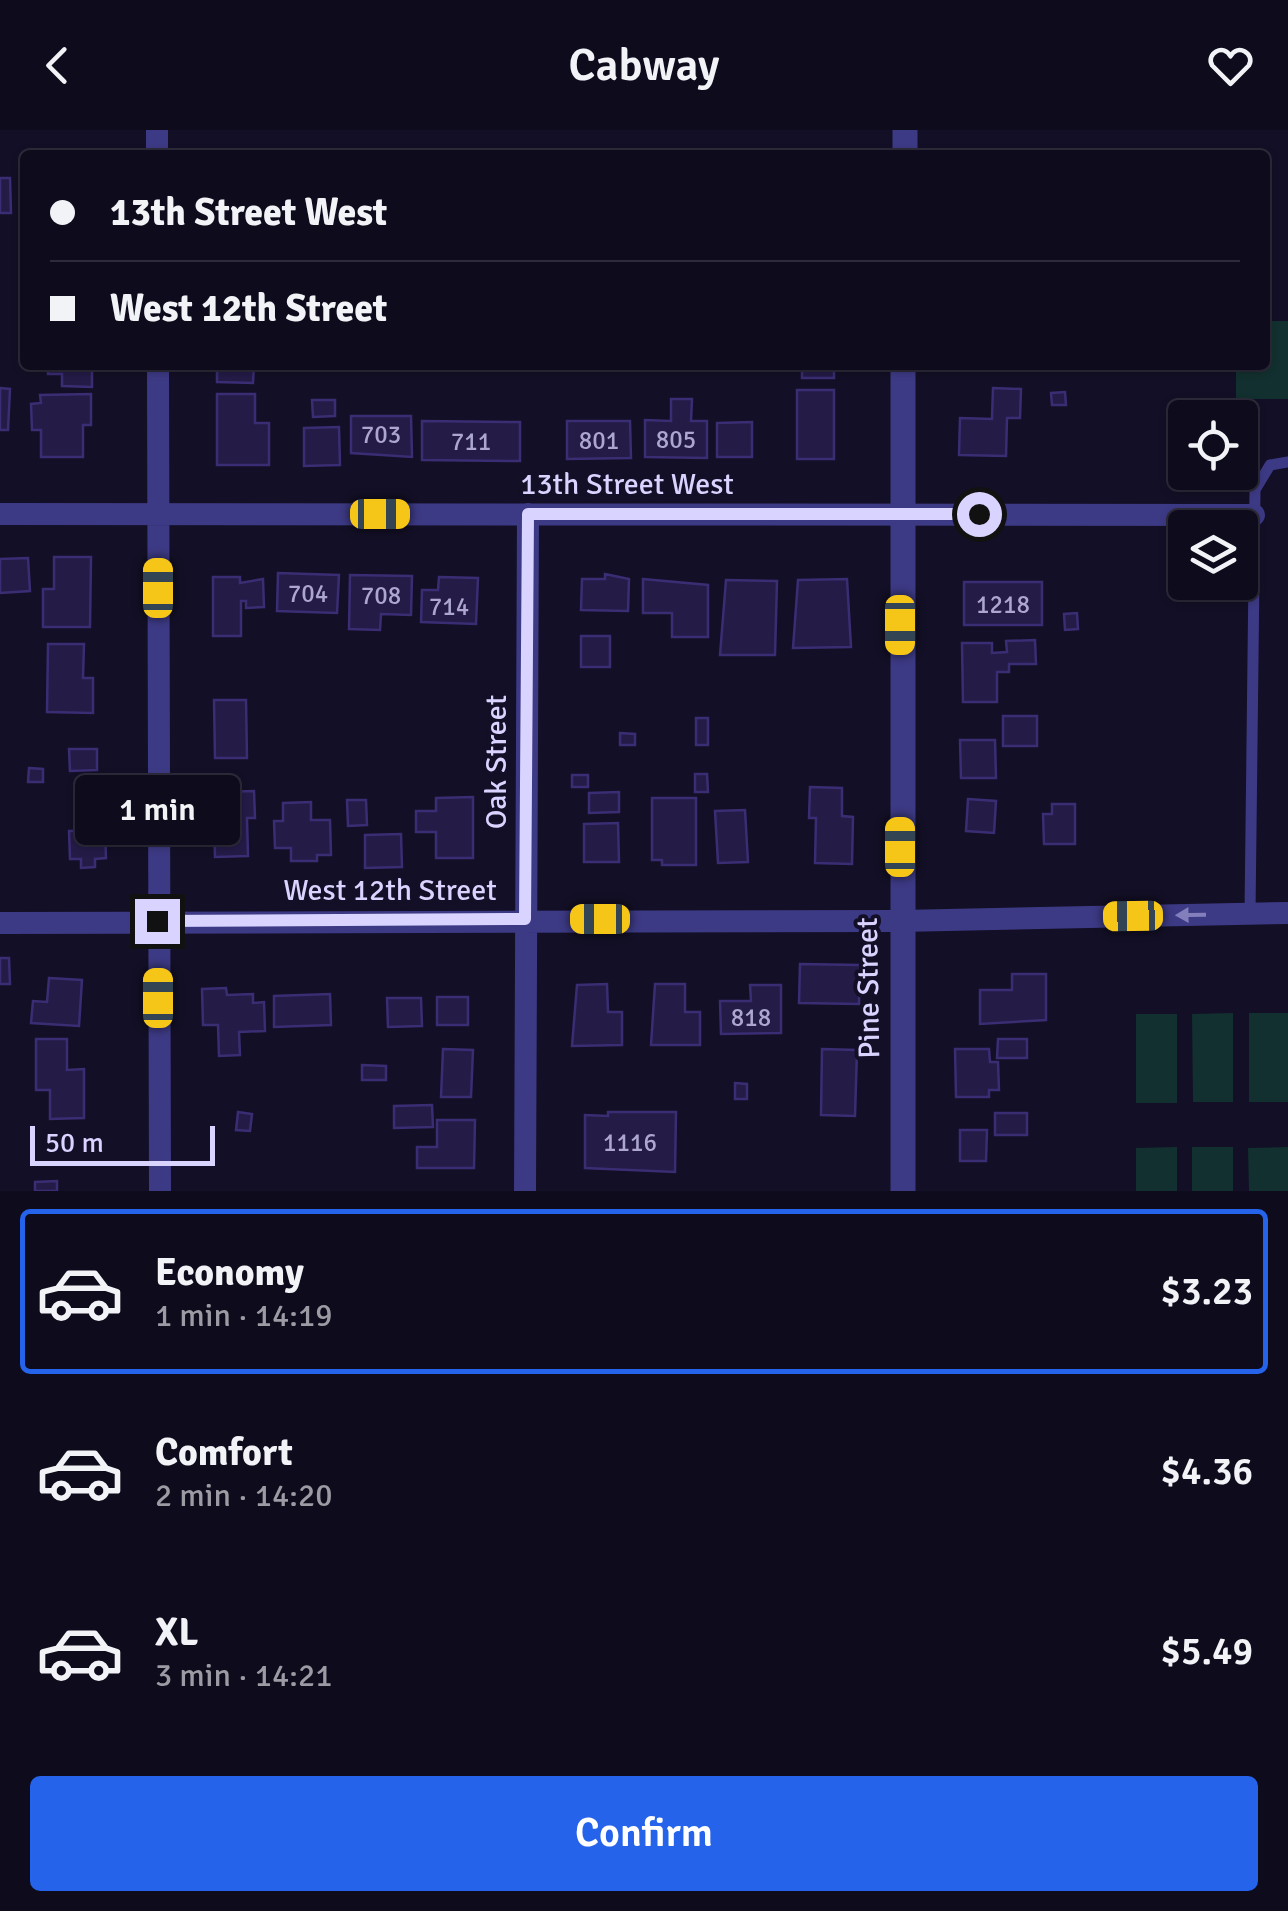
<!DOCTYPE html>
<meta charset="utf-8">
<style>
:root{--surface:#0e0b1c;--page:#171425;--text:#f1f3f6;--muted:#9b9ba3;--line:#2e2b3b;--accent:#2563eb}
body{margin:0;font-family:Signika,sans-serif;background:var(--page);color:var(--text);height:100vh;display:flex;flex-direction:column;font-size:38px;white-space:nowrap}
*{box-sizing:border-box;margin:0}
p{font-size:32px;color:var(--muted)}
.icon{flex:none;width:55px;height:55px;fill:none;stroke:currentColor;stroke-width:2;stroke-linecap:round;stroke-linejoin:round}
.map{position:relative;height:1061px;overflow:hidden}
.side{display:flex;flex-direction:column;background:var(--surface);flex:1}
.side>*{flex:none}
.top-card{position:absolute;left:20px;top:20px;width:1250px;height:220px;border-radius:10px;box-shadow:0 2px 8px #0004,0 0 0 2px var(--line);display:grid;align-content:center;height:220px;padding:0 30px;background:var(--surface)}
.controls{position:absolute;left:1168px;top:270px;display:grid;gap:20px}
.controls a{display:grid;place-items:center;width:90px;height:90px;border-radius:10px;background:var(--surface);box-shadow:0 2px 8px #0004,0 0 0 2px var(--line);font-size:50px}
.scale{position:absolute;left:30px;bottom:25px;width:185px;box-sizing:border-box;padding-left:10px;border:5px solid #d9d4ff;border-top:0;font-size:28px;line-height:35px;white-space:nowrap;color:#d9d4ff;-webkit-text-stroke:8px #130f26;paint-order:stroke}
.end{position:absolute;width:45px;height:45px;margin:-22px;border:12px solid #d9d4ff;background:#111;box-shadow:0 0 0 5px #111}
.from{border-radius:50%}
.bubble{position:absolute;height:70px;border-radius:10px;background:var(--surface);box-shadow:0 2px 8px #0004,0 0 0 2px var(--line);font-size:32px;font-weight:600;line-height:70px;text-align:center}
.car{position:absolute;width:30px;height:60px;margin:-30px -15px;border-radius:12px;box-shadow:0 0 8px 2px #0007;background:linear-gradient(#f5c518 24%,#345 0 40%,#f5c518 0 76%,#345 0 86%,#f5c518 0)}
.top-card b{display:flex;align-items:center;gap:35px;height:95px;font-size:38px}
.top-card b+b{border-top:2px solid var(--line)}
.top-card i{width:25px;height:25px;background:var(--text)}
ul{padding:18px 0 0;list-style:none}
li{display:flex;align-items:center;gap:30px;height:165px;margin:0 20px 15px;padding:0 10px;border:5px solid transparent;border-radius:10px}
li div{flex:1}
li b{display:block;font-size:38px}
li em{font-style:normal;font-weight:600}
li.on{border-color:var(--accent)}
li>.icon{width:90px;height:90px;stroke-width:1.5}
.action{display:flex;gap:20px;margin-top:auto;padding:20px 30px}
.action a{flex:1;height:115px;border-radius:10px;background:var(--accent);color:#fff;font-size:40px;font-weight:600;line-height:115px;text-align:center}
header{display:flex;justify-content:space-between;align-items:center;height:130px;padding:0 30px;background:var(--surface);font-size:45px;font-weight:600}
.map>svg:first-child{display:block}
</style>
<header><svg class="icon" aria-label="back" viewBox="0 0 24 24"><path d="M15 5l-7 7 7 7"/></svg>Cabway<svg class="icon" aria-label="heart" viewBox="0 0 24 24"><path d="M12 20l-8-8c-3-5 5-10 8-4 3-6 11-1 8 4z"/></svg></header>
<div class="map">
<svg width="1288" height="1061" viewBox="0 0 1288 1061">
<rect width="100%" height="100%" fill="#130f26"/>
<!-- green -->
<path fill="#12302f" d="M1265 191H1288V269H1236V235H1265Z
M1233 883V972H1193L1192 884Z
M1249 883H1288V972H1249Z
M1136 884H1177V973H1136Z
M1177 1017V1061H1136V1018Z
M1192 1017H1233V1061H1192Z
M1288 1017V1061H1249L1248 1018Z"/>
<!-- building -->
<path fill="#241b47" stroke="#3b2d73" stroke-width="2.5" d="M57 20H90V25H57Z
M0 48H10L11 83H0Z
M48 235H92V257L62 256V244H48Z
M217 235H254L253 253 217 252Z
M802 235H834V248H802Z
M0 258 10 259 8 300H0Z
M993 258 1021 259 1020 288H1007L1006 326 959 325 960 288 992 289Z
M797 260H834V329H797Z
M1065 262 1066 275H1052L1051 263Z
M91 264V295H83V327H41V300H32L31 274 41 273 40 265Z
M217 264H255V293H269V335H217Z
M671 269H692L691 291H707V328L645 327V290L671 291Z
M312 270H335V286L313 287Z
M351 286H411L412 327 351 323Z
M422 291 520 292V331L422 330Z
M567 291H630L631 328 567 329Z
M752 292V327H717V293Z
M339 297 340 335 304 336V298Z
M54 427H91L90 497H43V459H54Z
M28 428 30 461 0 463V429Z
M278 443 339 445 337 483 277 481Z
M605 444 629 449 628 481 581 480 582 449H605Z
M350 445 412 446 411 485 381 484 380 500 349 499Z
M213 447H240V453L263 449 264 477 246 478V471H241V506H213Z
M439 447 478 448 476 494 421 492 422 460H438Z
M643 449 708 455V507H672V483H643Z
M847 449 851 517 793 518 798 450Z
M726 450 777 451 775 525H720Z
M964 452H1042V495H964Z
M1077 483 1078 499 1065 500 1064 484Z
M581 506H610V537H581Z
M1035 510 1036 534H1009V542H997V572H963L962 513H992V523L1007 522 1006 511Z
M48 514H84L83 548H93V583L47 582Z
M214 570H246L247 628H215Z
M1003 586H1037V616H1003Z
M696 588H708V615H696Z
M620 603 635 604V615H620Z
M960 610H995L996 648H961Z
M69 619H97V640L70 641Z
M29 638 43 639V652H28Z
M695 644H707L708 662H695Z
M572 645H588V657H572Z
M810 657 842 658V686L853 687 852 734 815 733 816 688H809Z
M254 661 255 688H247L248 726 215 727 214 683H220V662Z
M619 662V682L589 683V663Z
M473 667V728H436V702H416V681H436V668Z
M652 668H696V735H662V730H652Z
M968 669 996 671 994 703 966 701Z
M347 670H366L367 695 348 696Z
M311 672V690H330L331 725H317V731H291V718H275L274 691H283V673Z
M1052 674H1075V714H1044L1043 684H1052Z
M745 680 748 732 718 733 715 681Z
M618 693 619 732H584V694Z
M105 700 106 728 95 729V737L81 738V729H70L69 701Z
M401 704 402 737 365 738V705Z
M0 828H9L10 854H0Z
M800 834 860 835 859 874 799 873Z
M1012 844H1046V890L980 894V860H1012Z
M49 848 82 850 79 896 31 893 33 871 47 872Z
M607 854 608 882H622V915L572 916 577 855Z
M655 854H685V882H700V915H651Z
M750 855H781V903L721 904 720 871H751Z
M226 858 227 865 253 864V873L264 872 265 901 239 902 240 925 219 926 218 895H203L202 859Z
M330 864 331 895 274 897V866Z
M437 867H468V895H437Z
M387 868H421L422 896 388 897Z
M36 909H67V940L84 939V988L50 989V960H36Z
M998 909H1027V928H997Z
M443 919 473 920 471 967H441Z
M822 919 857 920 855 986 821 985Z
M955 919H989L990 932H998L999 960H989V967H956Z
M362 935 386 936V950H362Z
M735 953 747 954V969H735Z
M432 975 433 997 394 998V976Z
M238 982 252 984 250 1001 236 1000Z
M608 982H676L675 1042 585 1038V985L608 986Z
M995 983H1027V1005H995Z
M437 990H475L474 1038H417V1017H437Z
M960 1000H987L986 1031H960Z
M57 1051V1061H35V1052Z"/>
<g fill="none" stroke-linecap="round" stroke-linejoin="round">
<!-- service -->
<path stroke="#3d3a85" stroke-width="11" d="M1250 784 1255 360 1270 335 1288 332"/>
<!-- minor -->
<path stroke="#3d3a85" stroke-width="22" d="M157 0V25
M158 235 160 1061
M0 384 1254 385
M0 793 900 791 1288 783
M525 1061 528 384"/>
<!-- tertiary -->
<path stroke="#3d3a85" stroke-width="25" d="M905 25V0
M903 235V1061"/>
</g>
<!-- one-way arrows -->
<defs><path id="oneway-solid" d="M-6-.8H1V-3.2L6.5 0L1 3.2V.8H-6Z" transform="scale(2.5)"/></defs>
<use fill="#837fbc" href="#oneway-solid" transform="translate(1191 785) rotate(179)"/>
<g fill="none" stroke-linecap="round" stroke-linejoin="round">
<!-- route -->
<path stroke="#d9d4ff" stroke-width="12" d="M157 791 525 789 528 384H979"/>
</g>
<g text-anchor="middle" stroke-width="8" stroke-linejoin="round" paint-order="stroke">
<!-- number labels -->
<g font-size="25" fill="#aca6d1">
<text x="381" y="313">703</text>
<text x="676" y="318">805</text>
<text x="599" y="319">801</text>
<text x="471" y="320">711</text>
<text x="308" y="472">704</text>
<text x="381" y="474">708</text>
<text x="1003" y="483">1218</text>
<text x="449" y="485">714</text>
<text x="751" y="896">818</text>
<text x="630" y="1021">1116</text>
</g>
<!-- street labels -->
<g font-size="30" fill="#d9d4ff" stroke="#130f26">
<text x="627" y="364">13th Street West</text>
<text transform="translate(496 632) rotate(-90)" y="10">Oak Street</text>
<text x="390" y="770">West 12th Street</text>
<text transform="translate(868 858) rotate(-91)" y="10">Pine Street</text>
</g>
</g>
</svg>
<div class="controls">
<a><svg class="icon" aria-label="locate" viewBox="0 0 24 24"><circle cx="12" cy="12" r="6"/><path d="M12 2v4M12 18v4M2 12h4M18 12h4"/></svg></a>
<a><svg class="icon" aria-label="layers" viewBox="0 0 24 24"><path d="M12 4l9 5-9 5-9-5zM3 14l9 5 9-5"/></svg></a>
</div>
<div class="scale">50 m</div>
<i class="end from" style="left:979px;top:384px"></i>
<i class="end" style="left:157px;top:791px"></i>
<div class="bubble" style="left:75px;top:645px;width:165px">1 min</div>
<i class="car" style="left:380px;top:384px;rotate:90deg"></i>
<i class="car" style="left:158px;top:458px;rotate:0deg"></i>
<i class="car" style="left:900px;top:495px;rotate:180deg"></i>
<i class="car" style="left:900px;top:717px;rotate:0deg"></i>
<i class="car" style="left:1133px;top:786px;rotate:269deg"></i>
<i class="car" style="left:600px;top:789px;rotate:270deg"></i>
<i class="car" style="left:158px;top:868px;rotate:0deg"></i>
<div class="top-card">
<b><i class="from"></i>13th Street West</b>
<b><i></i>West 12th Street</b>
</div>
</div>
<section class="side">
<ul>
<li class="on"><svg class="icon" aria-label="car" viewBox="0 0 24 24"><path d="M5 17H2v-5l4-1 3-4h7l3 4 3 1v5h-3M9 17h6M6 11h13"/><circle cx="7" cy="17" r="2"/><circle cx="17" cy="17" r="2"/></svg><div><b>Economy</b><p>1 min · 14:19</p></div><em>$3.23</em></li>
<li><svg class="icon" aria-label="car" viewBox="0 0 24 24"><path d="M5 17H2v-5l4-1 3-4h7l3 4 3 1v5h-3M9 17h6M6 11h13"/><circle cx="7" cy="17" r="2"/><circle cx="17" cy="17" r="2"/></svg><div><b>Comfort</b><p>2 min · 14:20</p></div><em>$4.36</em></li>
<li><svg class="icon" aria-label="car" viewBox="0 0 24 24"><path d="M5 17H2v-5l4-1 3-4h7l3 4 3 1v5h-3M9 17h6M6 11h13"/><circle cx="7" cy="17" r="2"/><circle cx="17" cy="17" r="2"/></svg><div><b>XL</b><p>3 min · 14:21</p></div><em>$5.49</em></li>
</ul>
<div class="action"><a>Confirm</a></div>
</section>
